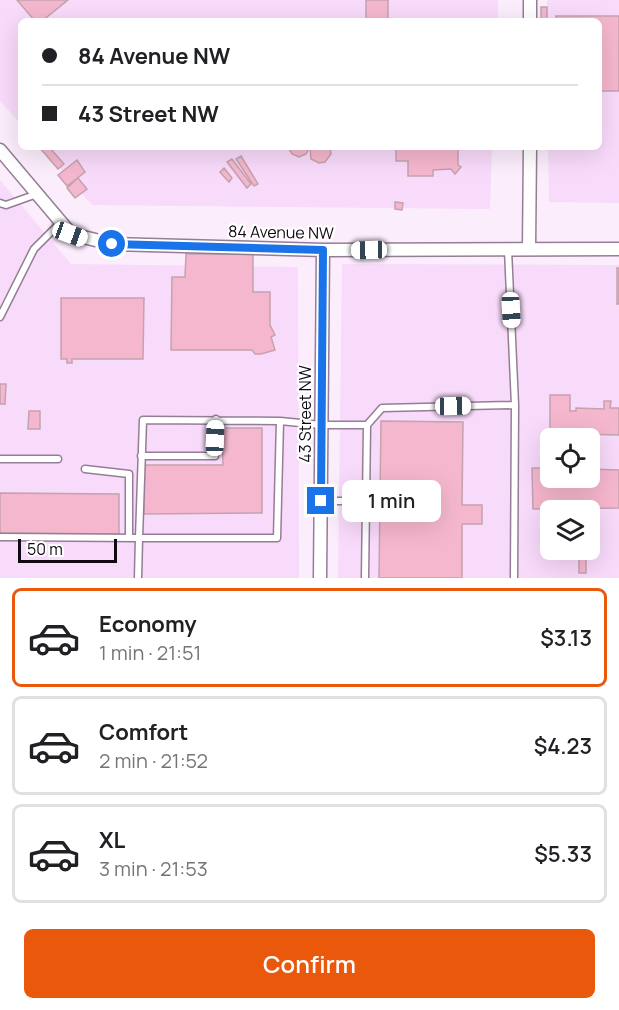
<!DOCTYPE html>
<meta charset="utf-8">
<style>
:root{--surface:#fff;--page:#f6f6f6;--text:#202124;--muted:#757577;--line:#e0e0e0;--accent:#ea580c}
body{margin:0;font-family:Manrope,sans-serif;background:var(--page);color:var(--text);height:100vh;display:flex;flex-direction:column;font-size:22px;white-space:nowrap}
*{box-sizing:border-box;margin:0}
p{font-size:20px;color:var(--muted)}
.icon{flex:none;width:33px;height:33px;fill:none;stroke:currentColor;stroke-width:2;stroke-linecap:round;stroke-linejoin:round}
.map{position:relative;height:578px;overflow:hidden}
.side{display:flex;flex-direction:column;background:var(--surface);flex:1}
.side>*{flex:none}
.guide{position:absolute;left:18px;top:18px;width:584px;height:132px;border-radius:9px;box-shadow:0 6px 24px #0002;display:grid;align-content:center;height:132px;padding:0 24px;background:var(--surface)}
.tools{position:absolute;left:540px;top:428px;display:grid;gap:12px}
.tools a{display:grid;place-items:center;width:60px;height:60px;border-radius:9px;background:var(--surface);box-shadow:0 6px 24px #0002;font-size:30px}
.scale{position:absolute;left:18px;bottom:15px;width:99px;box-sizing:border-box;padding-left:6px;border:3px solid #110912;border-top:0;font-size:16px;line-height:21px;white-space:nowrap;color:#110912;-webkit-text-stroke:4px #fff;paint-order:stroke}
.end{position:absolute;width:27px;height:27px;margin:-14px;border:8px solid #1a73e8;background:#fff;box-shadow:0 0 0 3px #fff}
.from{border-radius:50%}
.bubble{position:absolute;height:42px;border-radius:9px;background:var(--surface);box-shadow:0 6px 24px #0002;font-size:20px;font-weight:600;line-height:42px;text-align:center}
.car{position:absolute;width:18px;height:36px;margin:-18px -9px;border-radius:8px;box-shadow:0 0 4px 2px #0007;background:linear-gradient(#fff 24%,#345 0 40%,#fff 0 76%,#345 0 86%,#fff 0)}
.guide b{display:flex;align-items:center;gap:21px;height:57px;font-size:22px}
.guide b+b{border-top:2px solid var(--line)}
.guide i{width:15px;height:15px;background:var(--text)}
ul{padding:10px 0 0;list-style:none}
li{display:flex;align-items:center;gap:18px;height:99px;margin:0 12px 9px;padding:0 12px;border:3px solid var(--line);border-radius:9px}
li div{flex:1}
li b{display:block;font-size:22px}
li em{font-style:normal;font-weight:600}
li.selected{border-color:var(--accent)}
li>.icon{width:54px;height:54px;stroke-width:1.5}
.primary-button{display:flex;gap:12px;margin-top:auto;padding:12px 24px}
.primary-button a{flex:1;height:69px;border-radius:9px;background:var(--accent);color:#fff;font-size:24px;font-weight:600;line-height:69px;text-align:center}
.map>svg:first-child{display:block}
</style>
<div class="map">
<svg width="619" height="578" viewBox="0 0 619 578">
<rect width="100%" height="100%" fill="#fcedfd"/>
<!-- built -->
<path fill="#f8dafa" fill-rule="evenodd" d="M0 0H498V21H21V124L0 101Z
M547 0H619V203L549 202 548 147H598V21H547Z
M41 147H492L490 209 92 205Z
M0 180 71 264 298 267 299 578H0Z
M342 264 619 265V578H338ZM550 438H590V477H550ZM550 510H590V549H550Z"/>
<!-- building -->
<path fill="#f5b7ce" stroke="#c4a2ae" stroke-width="1.5" d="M17 0H68L42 21H35Z
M366 0H388V21H366Z
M541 7H547V21H541Z
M556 16H619V91H598V21H556Z
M39 147H49L64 164 58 169Z
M310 147 306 154 299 157 292 154 288 147Z
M330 147 331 154 325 162 319 163 311 159 310 147Z
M396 147H458V165L461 167 455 174 451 169 433 170V176H408V161H396Z
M241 156 258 184 254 186 236 159Z
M232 159 251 184 247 188 227 162Z
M77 160 85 172 67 186 58 175Z
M224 168 232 178 229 182 220 172Z
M78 178 87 189 75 198 67 188Z
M395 202 403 203 402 210 395 209Z
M186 254H253V292H270V325L275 335 271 337 275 350 261 354H255L252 350H171L172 277H185Z
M617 268H619V304H617Z
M61 298H144L143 359H72V363H67V359H61Z
M0 384H6L5 404H0Z
M550 395H570V411H576V408L604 409V401H611L610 408H619V435L578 434V438L550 436Z
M29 411H40V429H28Z
M381 421 463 422 462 505H482V524H462V578H379Z
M222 428H262V513L144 514 143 465H223Z
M532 468H550V477H590V469L619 470V508L533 509Z
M0 493 119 494V534L0 533Z
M579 556H586V573H579Z"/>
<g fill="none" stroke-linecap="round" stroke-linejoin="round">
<defs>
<path id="service" d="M0 203 6 205 37 194
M0 317 34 249 61 222
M280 421 143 420 139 538H277L280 421 321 425H367L365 578
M367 425 382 408 515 405 508 250
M141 456H215L216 419
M0 459H58
M85 469 129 474V537
M321 501H366
M0 537 139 538 138 578
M514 578 515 405"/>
<path id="minor" d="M530 21V0
M0 150 71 234 112 244 323 250 619 249
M529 248 530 147
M320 578 323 250"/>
</defs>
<!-- service casing -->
<use href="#service" stroke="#947e95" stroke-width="9"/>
<!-- minor casing -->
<use href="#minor" stroke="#947e95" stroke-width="15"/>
<!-- service -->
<use href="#service" stroke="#fff" stroke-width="6"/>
<!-- minor -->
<use href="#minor" stroke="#fff" stroke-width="12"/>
</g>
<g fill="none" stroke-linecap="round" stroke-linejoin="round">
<!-- route -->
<path stroke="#1a73e8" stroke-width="8" d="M112 244 323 250 321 501"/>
</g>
<g text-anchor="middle" stroke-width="4.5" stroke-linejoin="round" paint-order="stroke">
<!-- street labels -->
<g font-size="16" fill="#110912" stroke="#fff">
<text transform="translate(281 232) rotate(1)" y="6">84 Avenue NW</text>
<text transform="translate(305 414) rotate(-90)" y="6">43 Street NW</text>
</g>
</g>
</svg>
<div class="tools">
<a><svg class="icon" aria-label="locate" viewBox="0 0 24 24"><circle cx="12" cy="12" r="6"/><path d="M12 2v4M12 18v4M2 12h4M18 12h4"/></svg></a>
<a><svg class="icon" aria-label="layers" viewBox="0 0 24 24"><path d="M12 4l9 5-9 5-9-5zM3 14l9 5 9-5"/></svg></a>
</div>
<div class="scale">50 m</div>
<i class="end from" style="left:112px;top:244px"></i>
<i class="end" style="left:321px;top:501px"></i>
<div class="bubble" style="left:342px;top:480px;width:99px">1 min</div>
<i class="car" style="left:70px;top:234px;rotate:110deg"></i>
<i class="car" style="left:369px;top:250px;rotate:269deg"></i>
<i class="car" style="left:511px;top:310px;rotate:177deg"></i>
<i class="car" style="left:453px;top:406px;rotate:89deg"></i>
<i class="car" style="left:215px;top:438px;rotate:2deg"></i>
<div class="guide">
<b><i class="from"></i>84 Avenue NW</b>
<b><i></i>43 Street NW</b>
</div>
</div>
<section class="side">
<ul>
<li class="selected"><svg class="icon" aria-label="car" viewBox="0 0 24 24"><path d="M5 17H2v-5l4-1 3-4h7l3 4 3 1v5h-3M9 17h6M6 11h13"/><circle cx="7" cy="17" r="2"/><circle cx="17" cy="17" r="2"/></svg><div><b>Economy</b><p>1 min · 21:51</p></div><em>$3.13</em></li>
<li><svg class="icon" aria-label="car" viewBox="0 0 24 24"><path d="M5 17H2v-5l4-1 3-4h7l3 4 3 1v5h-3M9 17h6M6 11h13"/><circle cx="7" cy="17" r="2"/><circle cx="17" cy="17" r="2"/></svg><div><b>Comfort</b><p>2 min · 21:52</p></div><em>$4.23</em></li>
<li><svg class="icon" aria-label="car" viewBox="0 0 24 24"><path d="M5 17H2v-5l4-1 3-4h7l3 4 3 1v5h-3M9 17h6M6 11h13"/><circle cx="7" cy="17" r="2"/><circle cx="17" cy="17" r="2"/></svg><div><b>XL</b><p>3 min · 21:53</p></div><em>$5.33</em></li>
</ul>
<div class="primary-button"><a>Confirm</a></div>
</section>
